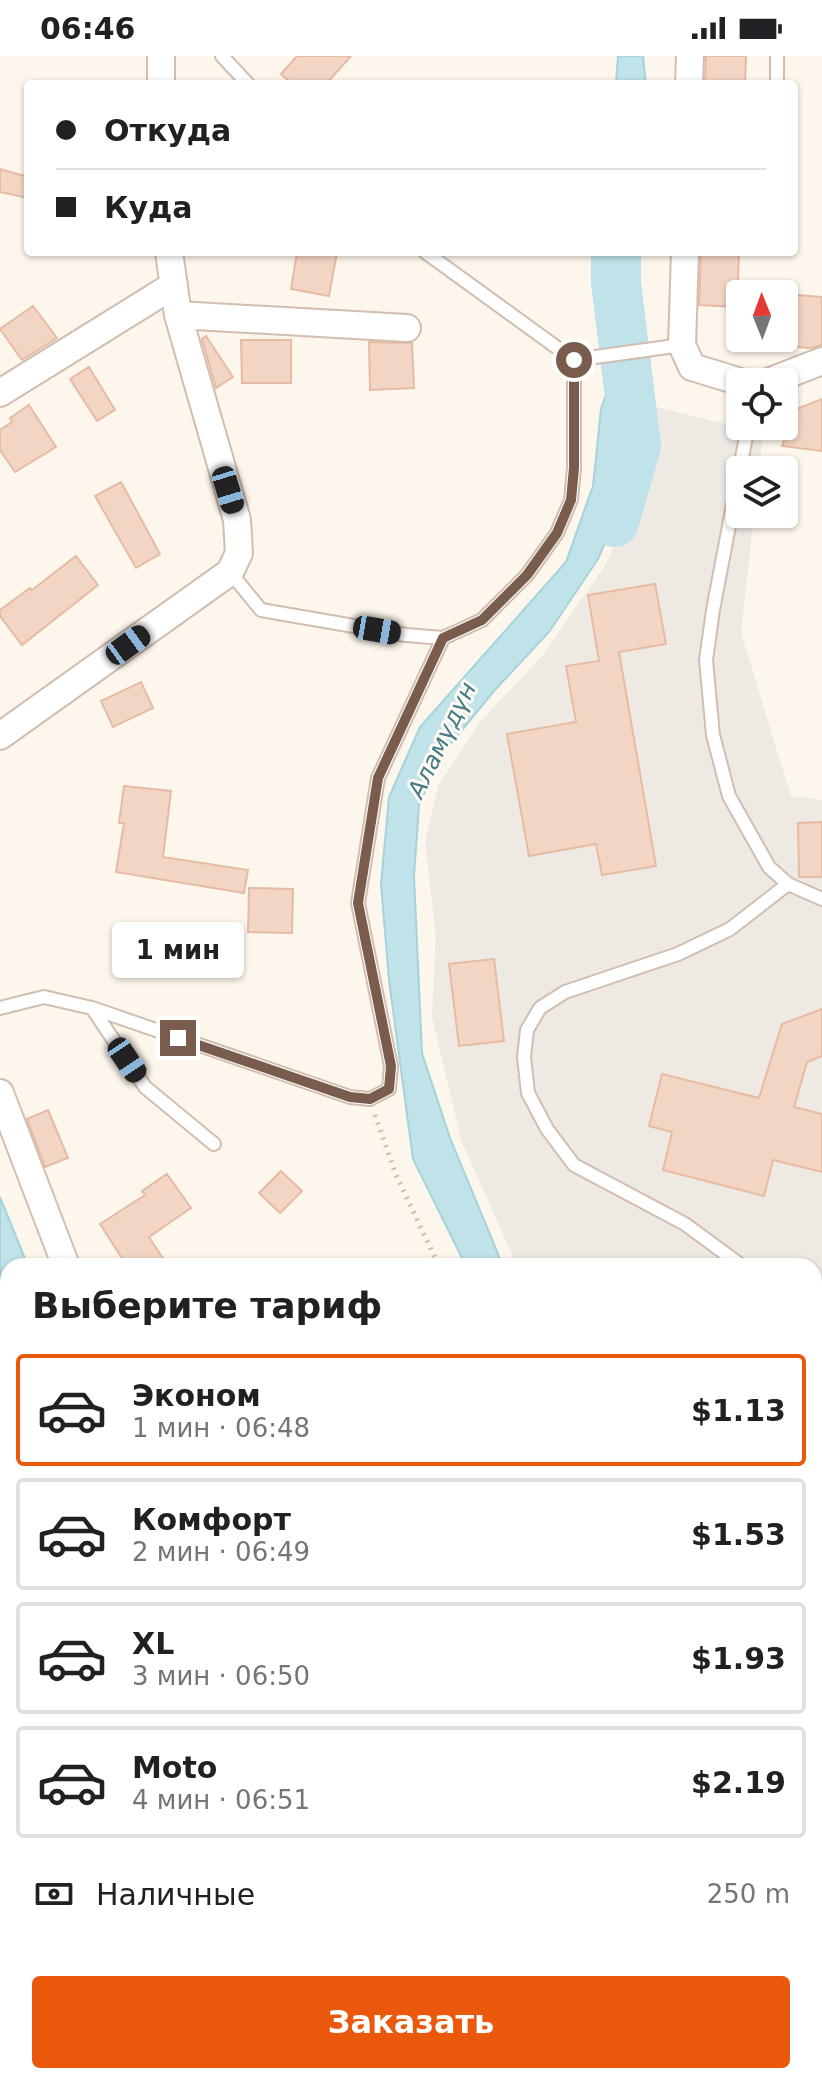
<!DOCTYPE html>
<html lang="ru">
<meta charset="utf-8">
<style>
:root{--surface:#fff;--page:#f6f6f6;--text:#202124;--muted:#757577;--line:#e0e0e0;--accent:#ea580c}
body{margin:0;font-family:"DejaVu Sans",sans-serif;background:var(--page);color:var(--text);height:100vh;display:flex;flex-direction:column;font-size:30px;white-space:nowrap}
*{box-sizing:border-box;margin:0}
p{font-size:26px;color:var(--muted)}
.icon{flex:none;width:44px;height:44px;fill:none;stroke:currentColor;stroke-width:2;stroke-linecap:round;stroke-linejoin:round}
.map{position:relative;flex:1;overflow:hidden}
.side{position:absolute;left:0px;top:1202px;width:822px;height:826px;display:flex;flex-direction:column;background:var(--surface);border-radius:24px 24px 0 0;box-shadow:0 2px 6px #0004}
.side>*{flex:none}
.hud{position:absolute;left:24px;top:24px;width:774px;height:176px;border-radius:8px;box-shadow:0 2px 6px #0004;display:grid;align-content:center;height:176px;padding:0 32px;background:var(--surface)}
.needle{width:52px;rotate:359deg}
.tools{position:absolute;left:726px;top:224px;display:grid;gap:16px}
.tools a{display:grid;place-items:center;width:72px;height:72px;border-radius:8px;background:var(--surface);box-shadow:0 2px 6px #0004;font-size:40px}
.end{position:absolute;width:36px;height:36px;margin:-18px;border:10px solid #7a5c4d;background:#fff;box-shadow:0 0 0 4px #fff}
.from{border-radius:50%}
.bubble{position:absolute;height:56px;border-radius:8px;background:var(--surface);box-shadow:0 2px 6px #0004;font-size:26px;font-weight:600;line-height:56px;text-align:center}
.car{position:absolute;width:24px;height:48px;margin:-24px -12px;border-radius:10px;box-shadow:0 0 6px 2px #0007;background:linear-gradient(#222 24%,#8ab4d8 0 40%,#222 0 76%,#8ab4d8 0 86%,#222 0)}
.hud b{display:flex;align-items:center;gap:28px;height:76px;font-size:30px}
.hud b+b{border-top:2px solid var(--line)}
.hud i{width:20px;height:20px;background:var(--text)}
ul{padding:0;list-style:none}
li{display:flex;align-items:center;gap:24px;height:112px;margin:0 16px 12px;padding:0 16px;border:4px solid var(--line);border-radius:8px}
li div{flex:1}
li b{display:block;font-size:30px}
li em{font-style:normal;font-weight:600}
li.selected{border-color:var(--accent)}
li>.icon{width:72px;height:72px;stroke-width:1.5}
h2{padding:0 32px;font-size:36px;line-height:96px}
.pay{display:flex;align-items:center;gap:20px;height:88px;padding:0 32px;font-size:30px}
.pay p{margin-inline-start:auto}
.cta{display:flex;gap:16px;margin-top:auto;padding:16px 32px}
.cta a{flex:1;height:92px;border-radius:8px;background:var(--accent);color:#fff;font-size:32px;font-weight:600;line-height:92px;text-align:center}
.status{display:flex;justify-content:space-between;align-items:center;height:56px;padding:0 40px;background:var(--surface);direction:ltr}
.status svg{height:22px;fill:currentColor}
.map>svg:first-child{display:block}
</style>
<div class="status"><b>06:46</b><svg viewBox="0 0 49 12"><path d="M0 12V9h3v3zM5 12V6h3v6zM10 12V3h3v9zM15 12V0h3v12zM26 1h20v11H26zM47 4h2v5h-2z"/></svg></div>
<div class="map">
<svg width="822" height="2027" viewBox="0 0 822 2027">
<rect width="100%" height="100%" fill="#fdf6ec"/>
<!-- industrial -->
<path fill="#efe9e4" d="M656 351 763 377 759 414H740V458H754L741 577 791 740 822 744V1581L814 1573V1210H517L461 1084 432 961 436 880 425 786 438 730 480 666 543 599 606 508 645 420Z"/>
<!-- green -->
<path fill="#d8ecc9" d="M8 1855V2020H394L399 2027H0V1858Z"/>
<!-- water -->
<path fill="#bfe3e8" stroke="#a5d3da" stroke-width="2" d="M618 0H643L646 28H616Z
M610 196H632L637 327 631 428 598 503 549 576 494 635 439 702 419 749 414 820 422 997 450 1082 503 1210H466L413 1103 389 924 381 828 389 741 420 671 566 506 593 430 601 353 616 310 608 232Z
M0 1141 28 1210H8V1264L0 1246Z
M814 1592 822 1600V1661L814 1652Z"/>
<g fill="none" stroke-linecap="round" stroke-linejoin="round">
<!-- river -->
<path stroke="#bfe3e8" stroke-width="50" d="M614 466 636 390 616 227V196"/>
</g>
<!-- building -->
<path fill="#f3d5c3" stroke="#e6bba3" stroke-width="2" d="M297 0H351L326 28H292L281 18Z
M706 0H746L745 28H705Z
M0 113 28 121V142L0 136Z
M297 196H337L329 240 291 233Z
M701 196H739L737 251 699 249Z
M784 238 822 241V289L811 292 784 290Z
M33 250 57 282 22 304 0 273Z
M206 280 233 321 216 332 202 283Z
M241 284H291V327H242Z
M369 286 412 287 414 332 370 334Z
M89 311 115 354 97 365 70 323Z
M822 343V395L782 390 794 354Z
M29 349 56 391 15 416 0 394V374L12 366 10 362Z
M121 426 160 498 136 512 95 440Z
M76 500 98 529 22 589 0 560V554L30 532 32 534Z
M655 528 666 588 619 596 656 810 602 819 596 788 529 800 507 678 576 666 566 610 599 605 588 539Z
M141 626 153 652 113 671 101 645Z
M124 730 171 735 163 801 248 814 244 837 116 816 124 767H119Z
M822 766V821H799L798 767Z
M249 832 293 833 292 877 248 876Z
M494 903 504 985 459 990 449 908Z
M822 953V1000L807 1006 794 1051 822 1058V1116L773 1104 764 1140 663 1114 672 1076 649 1070 662 1018 759 1042 782 968Z
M48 1054 68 1102 45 1111 27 1063Z
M281 1115 302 1135 280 1157 259 1137Z
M167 1118 191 1152 149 1181 168 1210H127L100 1168 145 1139 142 1135Z"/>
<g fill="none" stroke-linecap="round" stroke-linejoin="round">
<defs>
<path id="service" d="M222 0 248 28
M777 0V28
M425 196 574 304 682 289
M748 370 713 554 706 604 713 679 729 740 769 811 788 828 822 843
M230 516 261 554 406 579 443 582 482 564 527 519 557 477 571 444 574 412V304
M0 952 44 941 92 952 350 1041 370 1043 389 1033 391 1010 358 847 378 722 443 582
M92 952 145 1031 214 1088
M742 1210 685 1168 574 1109 547 1073 528 1037 524 1001 527 974 540 952 565 936 678 898 730 873 788 828
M814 1301 822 1312"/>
<path id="minor" d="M161 28V0
M689 28 690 0
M685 196 682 289 692 311 741 326
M178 259 407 272
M768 326 822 305
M0 337 174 229
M0 680 230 516 239 497 237 464 178 259 169 196
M0 1037 66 1210
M508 2020 514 2027"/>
</defs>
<!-- service casing -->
<use href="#service" stroke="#d1beb0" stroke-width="16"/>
<!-- minor casing -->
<use href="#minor" stroke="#d1beb0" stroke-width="30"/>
<!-- path -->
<path stroke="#d9b8a5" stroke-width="5" stroke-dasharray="2 6" stroke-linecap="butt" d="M375 1059 396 1119 439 1210
M814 1681 822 1689
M225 2020 236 2027
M63 2027 75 2020"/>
<!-- service -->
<use href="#service" stroke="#fff" stroke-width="12"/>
<!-- minor -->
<use href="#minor" stroke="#fff" stroke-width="26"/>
</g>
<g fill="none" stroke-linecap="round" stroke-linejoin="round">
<!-- route -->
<path stroke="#7a5c4d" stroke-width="10" d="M178 982 350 1041 370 1043 389 1033 391 1010 358 847 378 722 443 582 482 564 527 519 557 477 571 444 574 412V304"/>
</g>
<g text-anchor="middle" stroke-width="6" stroke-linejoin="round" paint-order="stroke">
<!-- water labels -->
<g font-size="24" font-style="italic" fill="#437c86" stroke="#fffaf3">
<text transform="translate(442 684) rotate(-64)" y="8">Аламүдүн</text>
</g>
</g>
</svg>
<div class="tools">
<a><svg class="needle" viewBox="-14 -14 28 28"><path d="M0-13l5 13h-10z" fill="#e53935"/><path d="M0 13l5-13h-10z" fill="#757577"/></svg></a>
<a><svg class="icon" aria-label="locate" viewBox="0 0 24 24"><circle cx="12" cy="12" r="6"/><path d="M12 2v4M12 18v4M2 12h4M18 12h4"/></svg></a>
<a><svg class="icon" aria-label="layers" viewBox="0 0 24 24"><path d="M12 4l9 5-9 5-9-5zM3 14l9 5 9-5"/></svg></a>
</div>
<i class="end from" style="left:574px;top:304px"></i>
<i class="end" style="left:178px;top:982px"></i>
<div class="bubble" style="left:112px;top:866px;width:132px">1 мин</div>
<i class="car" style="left:228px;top:434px;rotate:163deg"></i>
<i class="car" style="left:377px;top:574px;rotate:100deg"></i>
<i class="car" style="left:128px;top:589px;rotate:54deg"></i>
<i class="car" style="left:127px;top:1004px;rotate:146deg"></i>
<div class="hud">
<b><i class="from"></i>Откуда</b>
<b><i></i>Куда</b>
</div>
<section class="side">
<h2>Выберите тариф</h2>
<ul>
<li class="selected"><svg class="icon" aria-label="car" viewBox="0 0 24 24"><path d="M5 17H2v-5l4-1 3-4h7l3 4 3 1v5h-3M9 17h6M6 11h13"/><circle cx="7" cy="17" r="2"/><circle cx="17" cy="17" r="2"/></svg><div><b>Эконом</b><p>1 мин · 06:48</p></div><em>$1.13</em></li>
<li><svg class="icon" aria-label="car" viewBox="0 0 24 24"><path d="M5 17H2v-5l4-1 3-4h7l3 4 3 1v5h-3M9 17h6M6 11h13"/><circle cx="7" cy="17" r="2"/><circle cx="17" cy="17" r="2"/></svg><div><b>Комфорт</b><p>2 мин · 06:49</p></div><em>$1.53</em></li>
<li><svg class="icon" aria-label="car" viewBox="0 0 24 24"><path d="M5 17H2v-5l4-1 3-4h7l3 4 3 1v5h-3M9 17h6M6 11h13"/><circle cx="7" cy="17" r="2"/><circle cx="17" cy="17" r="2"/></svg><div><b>XL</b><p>3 мин · 06:50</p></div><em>$1.93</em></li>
<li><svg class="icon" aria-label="car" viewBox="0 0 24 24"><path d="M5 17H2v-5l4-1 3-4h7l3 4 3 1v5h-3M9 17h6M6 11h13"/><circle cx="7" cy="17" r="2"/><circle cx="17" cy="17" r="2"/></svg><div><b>Moto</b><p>4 мин · 06:51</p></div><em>$2.19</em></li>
</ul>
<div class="pay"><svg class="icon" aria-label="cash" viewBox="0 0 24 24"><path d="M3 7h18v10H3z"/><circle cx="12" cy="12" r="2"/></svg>Наличные<p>250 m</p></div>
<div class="cta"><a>Заказать</a></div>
</section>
</div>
